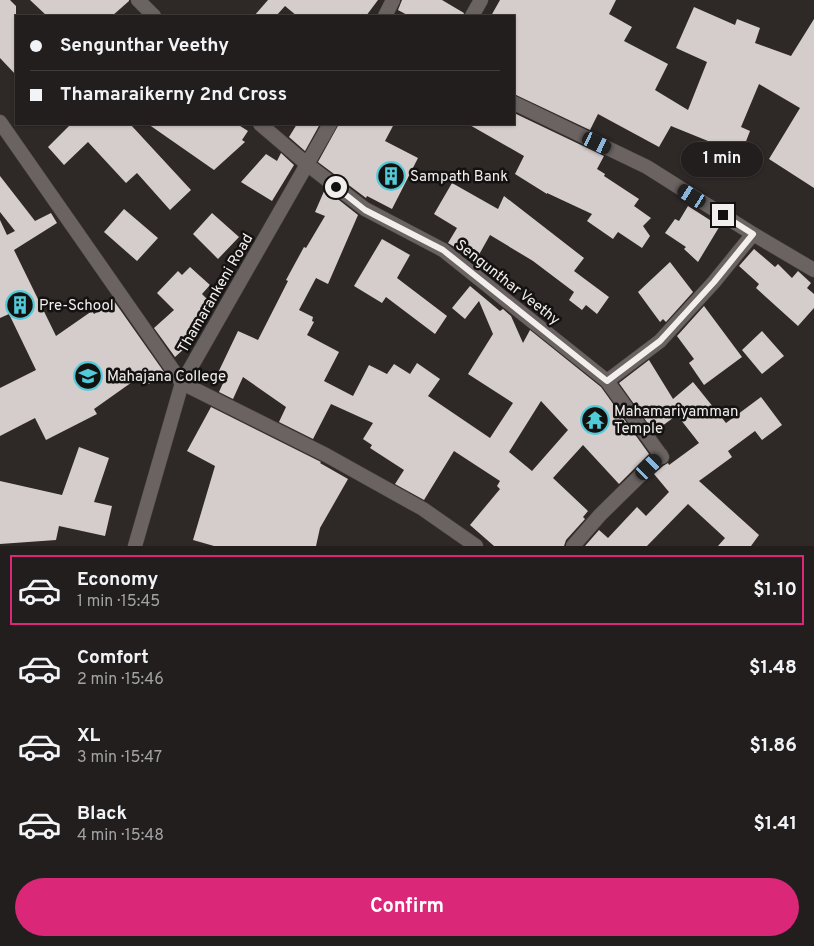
<!DOCTYPE html>
<meta charset="utf-8">
<style>
:root{--surface:#221e1d;--page:#2a2726;--text:#f1f3f6;--muted:#a2a2a4;--line:#3f3c3b;--accent:#db2777}
body{margin:0;font-family:Overpass,sans-serif;background:var(--page);color:var(--text);height:100vh;display:flex;flex-direction:column;font-size:19px;white-space:nowrap}
*{box-sizing:border-box;margin:0}
p{font-size:16px;color:var(--muted)}
.icon{flex:none;width:28px;height:28px;fill:none;stroke:currentColor;stroke-width:2;stroke-linecap:round;stroke-linejoin:round}
.map{position:relative;height:546px;overflow:hidden}
.panel{display:flex;flex-direction:column;background:var(--surface);flex:1}
.panel>*{flex:none}
.top-card{position:absolute;left:15px;top:15px;width:500px;height:110px;border-radius:0px;box-shadow:0 1px 4px #0004,0 0 0 1px var(--line);display:grid;align-content:center;height:110px;padding:0 15px;background:var(--surface)}
.end{position:absolute;width:22px;height:22px;margin:-11px;border:6px solid #f2eeed;background:#111;box-shadow:0 0 0 2px #111}
.from{border-radius:50%}
.bubble{position:absolute;height:35px;border-radius:18px;background:var(--surface);box-shadow:0 1px 4px #0004,0 0 0 1px var(--line);font-size:16px;font-weight:700;line-height:35px;text-align:center}
.car{position:absolute;width:15px;height:30px;margin:-15px -8px;border-radius:6px;box-shadow:0 0 4px 1px #0007;background:linear-gradient(#222 24%,#8ab4d8 0 40%,#222 0 76%,#8ab4d8 0 86%,#222 0)}
.top-card b{display:flex;align-items:center;gap:18px;height:48px;font-size:19px}
.top-card b+b{border-top:1px solid var(--line)}
.top-card i{width:12px;height:12px;background:var(--text)}
ul{padding:9px 0 0;list-style:none}
li{display:flex;align-items:center;gap:15px;height:70px;margin:0 10px 8px;padding:0 5px;border:2px solid transparent;border-radius:0px}
li div{flex:1}
li b{display:block;font-size:19px}
li em{font-style:normal;font-weight:700}
li.current{border-color:var(--accent)}
li>.icon{width:45px;height:45px;stroke-width:1.5}
.action{display:flex;gap:10px;margin-top:auto;padding:10px 15px}
.action a{flex:1;height:58px;border-radius:30px;background:var(--accent);color:#fff;font-size:20px;font-weight:700;line-height:58px;text-align:center}
.map>svg:first-child{display:block}
</style>
<div class="map">
<svg width="814" height="546" viewBox="0 0 814 546">
<rect width="100%" height="100%" fill="#2e2827"/>
<!-- building -->
<path fill="#d5cdcb" fill-rule="evenodd" d="M0 0H10L16 6V75L0 58Z
M30 0H129V1L112 16H47Z
M268 0H378L366 16H297L285 6 276 16H254Z
M402 0H442L464 13 463 16H409L398 10Z
M500 0H616L609 14 632 27 624 41 668 64 655 90 688 110 707 62 676 48 694 7 735 25 737 19 760 28 755 43 791 56 814 19V188L769 159 800 108 759 84 741 127 750 131 738 162 705 149 708 141 671 126 659 147 598 114 590 130 514 94V16H491Z
M514 113 604 156 597 169 605 174 604 176 639 199 634 206 651 218 643 226 650 236 642 248 618 232 613 239 587 221 592 214 547 193V194L515 174 524 156 468 124H514Z
M71 124H130L191 190 170 210 137 173 126 183 88 142 64 165 48 147Z
M148 124H237L248 131 242 140 245 142 214 170Z
M297 124H320L305 151 289 137Z
M339 124H394L385 141 418 158 392 209 367 196 366 198 318 162Z
M281 153 294 165 272 201 241 182 266 154 277 161Z
M0 176 35 221 51 213 57 223 14 250 56 336 92 311 94 314 114 301 164 372 149 384 142 375 94 409 97 414 46 440 35 418 0 436V388L36 370 9 314 0 318V220L7 235 15 231 0 212Z
M452 183 498 209 504 196 584 258 574 271 609 297 597 314 586 305 582 310 569 300 574 292 533 261 490 235 476 260 448 243 457 228 434 214Z
M325 189 358 215 328 284 316 278 299 310 313 317 312 321 314 322 307 335 339 352 324 381 353 396 369 365 387 374 394 364 410 374 417 363 440 379 428 396 490 438 513 403 468 374 493 334 479 301 465 319 452 308 470 286 500 311 503 309 511 316 523 343 530 330 601 387 649 454 619 484 583 445 553 478 588 511 583 517 585 519 566 540 564 546H494L470 525 500 489 497 486 500 481 454 451 424 500 395 484 404 470 370 448 372 445 363 439 373 423 331 404 313 439 279 422 286 407 243 377 233 399 219 392 224 381 216 377 238 331 258 340 288 281 286 280 304 247 306 248 325 216 315 212ZM541 401 568 430 532 471 509 452Z
M688 206 713 222 715 220 721 224 698 262 684 249 686 247 665 233 675 219 679 221Z
M124 209 158 238 137 261 104 232Z
M212 213 239 237 218 259 193 234Z
M382 239 410 255 397 278 447 316 435 334 386 297 382 303 354 286Z
M754 249 775 267 778 264 792 278 798 271 811 283 807 288 814 294V308L798 326 756 288 759 284 739 266Z
M670 262 693 292 666 322 663 319 660 322 638 292Z
M190 267 210 285 202 294 212 304 188 329 196 338 175 357 154 328 174 310 157 293 178 271 182 275Z
M704 306 742 357 704 385 689 363 694 359 677 336Z
M762 331 784 356 762 374 742 350Z
M649 360 673 399 693 382 726 423 761 397 782 425 762 440 755 431 728 451 732 457 699 481 759 535 751 546H718L725 538 688 504 647 546H585L599 530 608 538 637 507 646 516 669 492 654 474 663 466 668 463 669 465 699 443 677 415 654 432 619 383Z
M211 407 321 462 320 463 348 479 320 528 316 546H214L193 540 215 466 187 451Z
M79 447 109 458 94 502 112 506 105 536 59 526 56 540 0 544V481L62 495Z"/>
<g fill="none" stroke-linecap="round" stroke-linejoin="round">
<defs>
<path id="minor" d="M138 0 154 16
M472 16 481 0
M514 103 647 167 753 234 814 270
M0 122 182 383 326 455 423 509 476 546
M260 124 308 165 365 209 443 250 607 381 662 457
M607 381 660 341 714 282 753 234
M573 546 600 515 661 455"/>
<path id="tertiary" d="M385 16 393 0
M135 546 182 383 330 124"/>
</defs>
<!-- minor casing -->
<use href="#minor" stroke="#4b4645" stroke-width="15"/>
<!-- tertiary casing -->
<use href="#tertiary" stroke="#4b4645" stroke-width="15"/>
<!-- minor -->
<use href="#minor" stroke="#6a6361" stroke-width="14"/>
<!-- tertiary -->
<use href="#tertiary" stroke="#6a6361" stroke-width="14"/>
</g>
<g fill="none" stroke-linecap="round" stroke-linejoin="round">
<!-- route -->
<path stroke="#f2eeed" stroke-width="6" d="M336 187 365 210 443 250 607 381 660 341 714 282 753 234 723 215"/>
</g>
<!-- icons -->
<defs>
<symbol id="building-ring" viewBox="-11 -11 22 22"><circle r="9.5" fill="#141211" stroke="#52cbd9" stroke-width="1.5"/><path d="M-4-6H4V6H1V3H-1V6H-4ZM-2.5-4.3h1.7v1.8h-1.7ZM.8-4.3h1.7v1.8H.8ZM-2.5-1h1.7V.8h-1.7ZM.8-1h1.7V.8H.8Z" fill="#52cbd9"/></symbol>
<symbol id="school-ring" viewBox="-11 -11 22 22"><circle r="9.5" fill="#141211" stroke="#52cbd9" stroke-width="1.5"/><path d="M0-5L7-2L0 1L-7-2ZM-4 1L0 2.5L4 1V4Q0 6-4 4Z" fill="#52cbd9"/></symbol>
<symbol id="temple-ring" viewBox="-11 -11 22 22"><circle r="9.5" fill="#141211" stroke="#52cbd9" stroke-width="1.5"/><path d="M0-6L5-2H3V0L6.5 2.5H4V6H1.5V3h-3V6H-4V2.5H-6.5L-3 0V-2H-5Z" fill="#52cbd9"/></symbol>
</defs>
<g fill-rule="evenodd">
<use href="#building-ring" x="375" y="160" width="32" height="32"/>
<use href="#building-ring" x="4" y="289" width="32" height="32"/>
<use href="#school-ring" x="72" y="360" width="32" height="32"/>
<use href="#temple-ring" x="579" y="404" width="32" height="32"/>
</g>
<g text-anchor="middle" stroke-width="5" stroke-linejoin="round" paint-order="stroke">
<!-- poi labels -->
<g font-size="15" fill="#f2eeed" stroke="#141211" text-anchor="start">
<text x="410" y="181">Sampath Bank</text>
<text x="39" y="310">Pre-School</text>
<text x="107" y="381">Mahajana College</text>
<text x="614" y="416">Mahamariyamman<tspan x="614" dy="17">Temple</tspan></text>
</g>
<!-- street labels -->
<g font-size="15" fill="#f2eeed" stroke="#141211">
<text transform="translate(508 282) rotate(38)" y="5">Sengunthar Veethy</text>
<text transform="translate(215 293) rotate(-60)" y="5">Thamarankeni Road</text>
</g>
</g>
</svg>
<i class="end from" style="left:336px;top:187px"></i>
<i class="end" style="left:723px;top:215px"></i>
<div class="bubble" style="left:681px;top:142px;width:82px">1 min</div>
<i class="car" style="left:597px;top:143px;rotate:116deg"></i>
<i class="car" style="left:692px;top:196px;rotate:302deg"></i>
<i class="car" style="left:649px;top:467px;rotate:46deg"></i>
<div class="top-card">
<b><i class="from"></i>Sengunthar Veethy</b>
<b><i></i>Thamaraikerny 2nd Cross</b>
</div>
</div>
<section class="panel">
<ul>
<li class="current"><svg class="icon" aria-label="car" viewBox="0 0 24 24"><path d="M5 17H2v-5l4-1 3-4h7l3 4 3 1v5h-3M9 17h6M6 11h13"/><circle cx="7" cy="17" r="2"/><circle cx="17" cy="17" r="2"/></svg><div><b>Economy</b><p>1 min · 15:45</p></div><em>$1.10</em></li>
<li><svg class="icon" aria-label="car" viewBox="0 0 24 24"><path d="M5 17H2v-5l4-1 3-4h7l3 4 3 1v5h-3M9 17h6M6 11h13"/><circle cx="7" cy="17" r="2"/><circle cx="17" cy="17" r="2"/></svg><div><b>Comfort</b><p>2 min · 15:46</p></div><em>$1.48</em></li>
<li><svg class="icon" aria-label="car" viewBox="0 0 24 24"><path d="M5 17H2v-5l4-1 3-4h7l3 4 3 1v5h-3M9 17h6M6 11h13"/><circle cx="7" cy="17" r="2"/><circle cx="17" cy="17" r="2"/></svg><div><b>XL</b><p>3 min · 15:47</p></div><em>$1.86</em></li>
<li><svg class="icon" aria-label="car" viewBox="0 0 24 24"><path d="M5 17H2v-5l4-1 3-4h7l3 4 3 1v5h-3M9 17h6M6 11h13"/><circle cx="7" cy="17" r="2"/><circle cx="17" cy="17" r="2"/></svg><div><b>Black</b><p>4 min · 15:48</p></div><em>$1.41</em></li>
</ul>
<div class="action"><a>Confirm</a></div>
</section>
